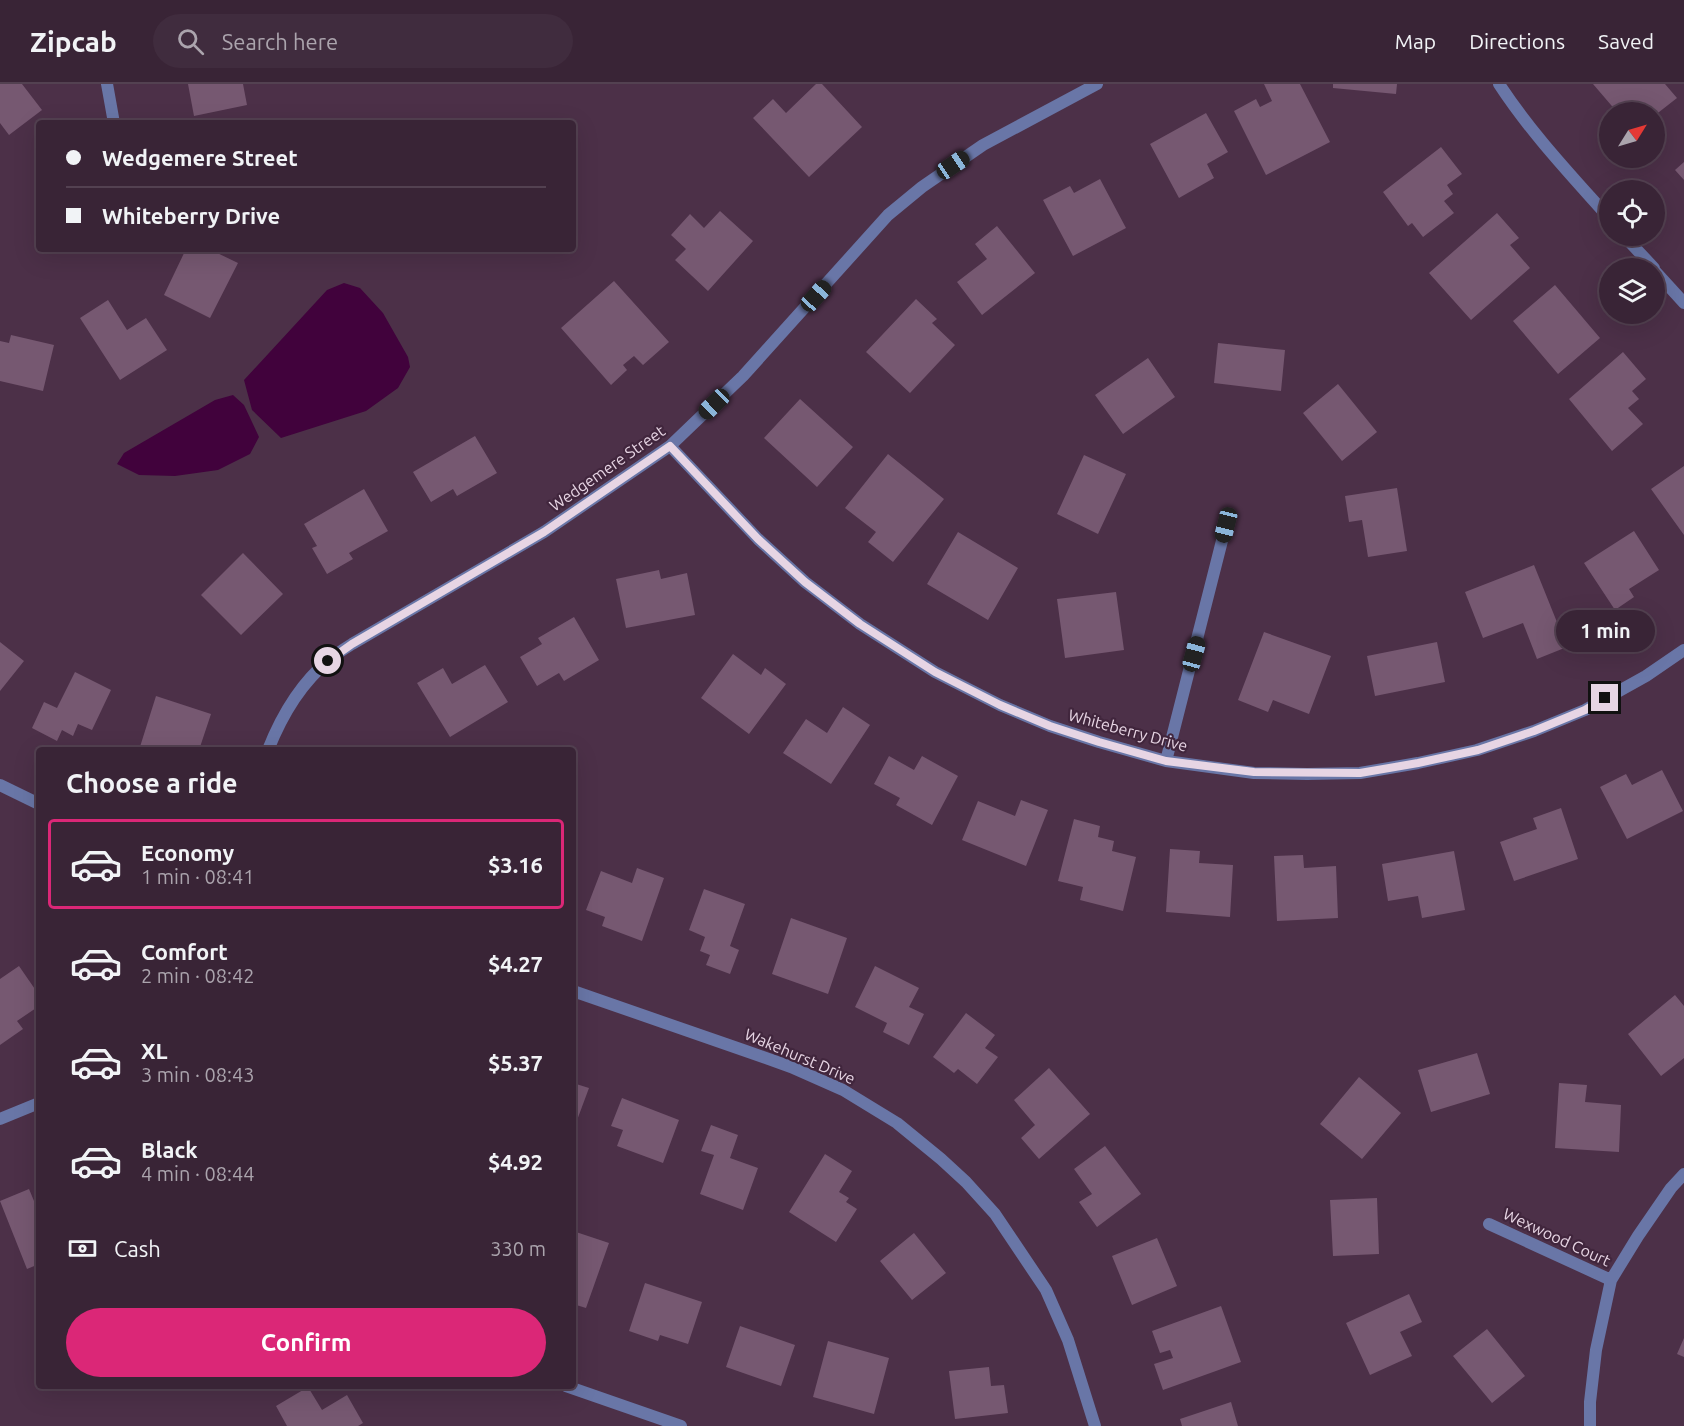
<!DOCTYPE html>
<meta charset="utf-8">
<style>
:root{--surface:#392436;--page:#402c3e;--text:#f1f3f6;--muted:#aba4ad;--line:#534151;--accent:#db2777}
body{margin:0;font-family:Ubuntu,sans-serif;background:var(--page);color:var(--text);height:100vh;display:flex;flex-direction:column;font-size:22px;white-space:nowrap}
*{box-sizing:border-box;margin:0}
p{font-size:20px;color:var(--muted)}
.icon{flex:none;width:33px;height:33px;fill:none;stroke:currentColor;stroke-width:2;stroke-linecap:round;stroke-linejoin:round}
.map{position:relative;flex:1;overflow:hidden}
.panel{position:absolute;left:36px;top:663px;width:540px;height:642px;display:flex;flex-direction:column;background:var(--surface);border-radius:6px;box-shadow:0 6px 24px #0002,0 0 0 2px var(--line)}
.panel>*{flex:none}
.banner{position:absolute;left:36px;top:36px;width:540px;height:132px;border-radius:6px;box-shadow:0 6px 24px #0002,0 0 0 2px var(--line);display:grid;align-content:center;height:132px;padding:0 30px;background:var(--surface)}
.needle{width:39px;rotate:53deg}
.buttons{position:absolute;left:1599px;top:18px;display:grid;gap:12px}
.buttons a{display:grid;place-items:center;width:66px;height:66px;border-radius:50%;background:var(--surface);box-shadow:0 6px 24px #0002,0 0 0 2px var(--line);font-size:30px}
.end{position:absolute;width:27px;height:27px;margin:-14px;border:8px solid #e7d5e4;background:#111;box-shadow:0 0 0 3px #111}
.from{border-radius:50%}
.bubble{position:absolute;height:42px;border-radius:21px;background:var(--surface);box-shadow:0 6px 24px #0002,0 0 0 2px var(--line);font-size:20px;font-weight:600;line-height:42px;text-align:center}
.car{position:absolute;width:18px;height:36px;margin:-18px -9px;border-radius:8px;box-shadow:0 0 4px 2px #0007;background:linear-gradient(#222 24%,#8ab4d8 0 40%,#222 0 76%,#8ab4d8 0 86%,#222 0)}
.banner b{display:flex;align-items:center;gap:21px;height:57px;font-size:22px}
.banner b+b{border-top:2px solid var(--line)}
.banner i{width:15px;height:15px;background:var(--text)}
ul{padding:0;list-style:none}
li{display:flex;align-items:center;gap:18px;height:90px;margin:0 12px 9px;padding:0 18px;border:3px solid transparent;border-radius:6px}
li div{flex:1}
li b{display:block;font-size:22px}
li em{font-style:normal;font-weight:600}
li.active{border-color:var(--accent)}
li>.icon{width:54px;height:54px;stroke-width:1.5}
h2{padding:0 30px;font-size:27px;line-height:72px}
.pay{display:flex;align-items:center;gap:15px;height:66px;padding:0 30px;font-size:22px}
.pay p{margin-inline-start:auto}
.cta{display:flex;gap:12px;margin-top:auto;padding:12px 30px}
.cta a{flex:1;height:69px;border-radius:36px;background:var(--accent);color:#fff;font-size:24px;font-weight:600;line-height:69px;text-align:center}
header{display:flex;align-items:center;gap:36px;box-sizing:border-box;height:84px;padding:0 30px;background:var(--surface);border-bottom:2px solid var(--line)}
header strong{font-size:28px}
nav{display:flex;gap:33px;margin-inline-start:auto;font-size:21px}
.search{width:420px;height:54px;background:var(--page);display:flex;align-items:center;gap:15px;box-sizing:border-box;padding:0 21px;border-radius:33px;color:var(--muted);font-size:22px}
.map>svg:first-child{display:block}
</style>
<header>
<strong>Zipcab</strong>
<div class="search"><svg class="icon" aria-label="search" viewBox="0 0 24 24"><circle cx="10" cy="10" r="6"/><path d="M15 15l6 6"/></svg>Search here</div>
<nav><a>Map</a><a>Directions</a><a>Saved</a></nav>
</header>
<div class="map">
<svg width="1684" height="1342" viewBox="0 0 1684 1342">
<rect width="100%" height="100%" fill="#4c3048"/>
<!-- water -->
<path fill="#41023c" d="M344 199 360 204 383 229 408 273 410 283 398 304 366 327 281 354 252 326 244 296 327 206Z
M233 311 244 321 259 353 250 370 218 386 175 392 139 391 117 380 124 369 215 316Z"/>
<!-- building -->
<path fill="#765871" d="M0 0H22L42 26 9 51 0 39Z
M188 0H243L247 21 194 32Z
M816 0H822L862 43 809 93 753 34 773 15 786 29Z
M1264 0H1300L1330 58 1266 91 1234 27 1256 15 1260 23 1272 17Z
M1333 0H1397L1396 10 1333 4Z
M1593 0H1665L1677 14 1654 32V28H1617Z
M1206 29 1228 68 1207 80 1214 94 1179 114 1150 60Z
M1441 63 1462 90 1447 101 1453 110 1444 117 1454 129 1423 153 1412 139 1408 142 1383 108Z
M1684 78V96L1675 86Z
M1100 95 1126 144 1073 172 1043 116 1070 102 1074 109Z
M720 127 753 157 708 207 675 176 686 165 671 151 690 130 704 144Z
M1497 129 1519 154 1510 161 1530 184 1471 236 1429 189Z
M997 142 1035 189 982 231 957 198 987 175 975 160Z
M186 165H209L238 179 210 234 164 211Z
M614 197 669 258 643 281 634 272 623 281 627 286 611 301 561 244Z
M1555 201 1600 254 1558 290 1513 237Z
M916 215 937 235 932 239 955 261 910 309 866 268Z
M108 216 127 246 146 234 167 266 120 296 80 234Z
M11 251 54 261 43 307 0 297V257L9 259Z
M1218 259 1285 266 1281 307 1214 299Z
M1623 268 1646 295 1632 307 1639 315 1628 324 1643 340 1612 367 1569 315Z
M1148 274 1175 313 1123 350 1095 311Z
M1338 300 1377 348 1342 377 1303 329Z
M800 315 853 363 817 403 764 354Z
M475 352 497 389 457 412 453 405 431 418 413 388Z
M888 370 944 415 893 478 868 458 876 448 845 424Z
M1084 371 1126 390 1098 450 1057 430Z
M1684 382V451L1651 405Z
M1397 404 1407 467 1368 473 1362 436 1349 438 1345 412Z
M364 405 388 447 349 469 353 475 327 490 312 464 317 462 304 440Z
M1634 447 1659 486 1629 505 1634 513 1615 526 1584 479Z
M958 448 1018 484 988 536 927 500Z
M243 469 283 510 241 551 201 511Z
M1534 481 1567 563 1537 575 1523 539 1483 554 1465 508Z
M659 486 661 495 687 489 695 531 626 544 616 495Z
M1116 508 1124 566 1065 574 1057 515Z
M574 533 599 576 564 597 559 589 537 602 520 573 542 560 538 554Z
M1264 548 1331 572 1309 630 1273 616 1268 628 1238 616Z
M0 558 24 577 0 607Z
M1437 558 1445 598 1375 612 1367 572Z
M733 570 761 591 765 584 786 600 749 650 701 614Z
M485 581 508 618 450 653 417 599 443 584 452 600Z
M75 588 111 606 92 646 78 640 73 652 62 646 57 657 32 644 44 618 57 624Z
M156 612 211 630 199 666H139Z
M843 623 870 641 831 700 783 669 806 635 827 649Z
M889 672 914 686 922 672 958 692 932 741 896 721 900 714 874 700Z
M1662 686 1683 727 1627 755 1600 703 1626 690 1632 701Z
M1021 716 1048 726 1026 782 962 756 978 717 1015 732Z
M1561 724 1578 775 1514 797 1500 758 1537 745 1533 734Z
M1074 735 1100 742 1098 753 1114 757 1112 767 1136 773 1123 827 1080 816 1083 803 1058 797Z
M1170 765 1200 767 1199 779 1233 781 1230 833 1166 828Z
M1454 767 1465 826 1422 834 1418 812 1388 817 1382 780Z
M1303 771 1304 784 1336 782 1338 834 1277 837 1274 772Z
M637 784 664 794 642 857 602 842 605 833 586 826 601 787 632 799Z
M704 805 745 820 730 862 739 866 730 890 706 881 710 871 700 867 705 853 689 846Z
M791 834 847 854 828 910 772 890Z
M19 882 39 911V922L17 937 23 945 0 961V895Z
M875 882 919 904 909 923 924 930 909 961 883 948 887 939 855 923Z
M1675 911 1684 922V974L1661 992 1628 950Z
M966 929 995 951 985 964 998 973 977 1000 958 985 954 989 933 973Z
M1477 969 1490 1010 1431 1028 1418 986Z
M1049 984 1090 1030 1039 1075 1021 1054 1035 1041 1014 1016Z
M1359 993 1401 1029 1362 1075 1320 1040Z
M573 999 589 1004 573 1047Z
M1559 999 1587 1001 1585 1018 1621 1021 1619 1068 1555 1064Z
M622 1014 679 1036 663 1079 617 1062 623 1046 611 1042Z
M711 1041 738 1051 730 1074 758 1084 743 1126 700 1110 714 1071 701 1067Z
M1105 1062 1141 1110 1097 1143 1079 1118 1092 1110 1074 1085Z
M825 1070 852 1087 839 1108 849 1114 846 1118 857 1125 836 1158 789 1128Z
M29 1105 39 1129V1180L27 1185 0 1117Z
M1377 1114 1379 1170 1333 1172 1330 1116Z
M573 1147 609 1159 586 1224 573 1220Z
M914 1149 946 1189 912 1216 880 1177Z
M1157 1154 1177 1202 1132 1221 1112 1172Z
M645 1199 702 1218 688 1260 660 1251 658 1257 629 1247Z
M1409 1210 1422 1238 1400 1248 1412 1272 1370 1291 1346 1239Z
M1221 1222 1241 1278 1163 1306 1154 1280 1173 1274 1170 1266 1160 1269 1152 1247Z
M740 1242 795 1261 781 1302 726 1283Z
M1487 1245 1525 1292 1492 1319 1453 1272Z
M1684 1254V1273L1677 1270Z
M828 1257 889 1274 874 1330 813 1313Z
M989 1283 991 1302 1004 1301 1008 1329 955 1335 949 1287Z
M308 1303 322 1326 347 1311 363 1339 358 1342H287L276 1322Z
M1231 1318 1238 1342H1182L1180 1335Z"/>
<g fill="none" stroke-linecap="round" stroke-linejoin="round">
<!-- minor -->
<path stroke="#6976a7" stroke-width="12" d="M107 0 114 39
M1499 0C1531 49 1571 91 1610 135
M1624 152 1654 184
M1654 186 1684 219
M670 362 758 455 805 498 860 540 935 588 1000 621 1050 642 1099 658 1166 677 1254 689 1307 690 1360 689 1418 679 1477 666 1534 647 1585 626 1646 592 1684 566
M268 666C281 633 301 599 329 576 336 570 344 565 352 560L544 448 670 362 743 292 888 131 922 103 983 61 1097 0
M1166 677 1226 441
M0 701 39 720
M573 907 743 966 791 983 843 1006 897 1039 941 1075 966 1098 995 1130 1046 1206 1068 1256 1095 1342
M0 1035 39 1019
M1489 1140 1611 1196
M566 1302 681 1342
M1590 1342V1318L1596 1266 1611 1196 1638 1152 1671 1104 1684 1090"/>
</g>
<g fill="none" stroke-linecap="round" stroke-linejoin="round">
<!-- route -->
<path stroke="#e7d5e4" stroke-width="8" d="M328 577 352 560 544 448 670 362 758 455 805 498 860 540 935 588 1000 621 1050 642 1099 658 1166 677 1254 688 1360 689 1418 679 1478 666 1534 647 1585 626 1605 614"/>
</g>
<g text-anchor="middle" stroke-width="4.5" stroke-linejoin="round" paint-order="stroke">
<!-- street labels -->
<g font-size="16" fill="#e7d5e4" stroke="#41263d">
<text transform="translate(607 384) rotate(-35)" y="6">Wedgemere Street</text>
<text transform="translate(1128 646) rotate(15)" y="6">Whiteberry Drive</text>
<text transform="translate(800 972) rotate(23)" y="6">Wakehurst Drive</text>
<text transform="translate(1557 1153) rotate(25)" y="6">Wexwood Court</text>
</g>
</g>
</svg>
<div class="buttons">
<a><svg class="needle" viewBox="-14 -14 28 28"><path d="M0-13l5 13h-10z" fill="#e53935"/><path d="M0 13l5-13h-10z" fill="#aba4ad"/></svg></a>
<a><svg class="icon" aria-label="locate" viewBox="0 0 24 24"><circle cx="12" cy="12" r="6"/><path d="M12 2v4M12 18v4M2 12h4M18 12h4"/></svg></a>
<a><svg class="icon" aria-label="layers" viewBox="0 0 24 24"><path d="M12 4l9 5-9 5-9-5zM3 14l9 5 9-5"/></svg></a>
</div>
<i class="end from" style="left:328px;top:577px"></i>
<i class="end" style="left:1605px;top:614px"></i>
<div class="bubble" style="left:1556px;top:526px;width:99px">1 min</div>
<i class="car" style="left:953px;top:81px;rotate:56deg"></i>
<i class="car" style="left:816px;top:212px;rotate:42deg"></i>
<i class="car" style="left:714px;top:320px;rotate:226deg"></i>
<i class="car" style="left:1226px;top:441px;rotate:194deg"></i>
<i class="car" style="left:1194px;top:570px;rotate:15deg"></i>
<div class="banner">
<b><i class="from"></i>Wedgemere Street</b>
<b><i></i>Whiteberry Drive</b>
</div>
<section class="panel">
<h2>Choose a ride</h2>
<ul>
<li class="active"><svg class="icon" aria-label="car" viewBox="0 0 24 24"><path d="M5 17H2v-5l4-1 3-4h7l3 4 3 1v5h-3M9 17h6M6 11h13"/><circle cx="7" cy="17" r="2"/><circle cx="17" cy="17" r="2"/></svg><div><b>Economy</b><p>1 min · 08:41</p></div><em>$3.16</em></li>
<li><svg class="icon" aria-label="car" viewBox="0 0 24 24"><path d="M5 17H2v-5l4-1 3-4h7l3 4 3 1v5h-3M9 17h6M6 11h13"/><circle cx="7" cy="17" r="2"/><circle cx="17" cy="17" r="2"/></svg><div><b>Comfort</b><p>2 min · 08:42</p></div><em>$4.27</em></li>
<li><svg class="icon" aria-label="car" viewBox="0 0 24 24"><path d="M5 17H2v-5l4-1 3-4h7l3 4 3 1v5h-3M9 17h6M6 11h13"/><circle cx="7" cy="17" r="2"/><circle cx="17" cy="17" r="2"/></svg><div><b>XL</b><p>3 min · 08:43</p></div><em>$5.37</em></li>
<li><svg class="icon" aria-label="car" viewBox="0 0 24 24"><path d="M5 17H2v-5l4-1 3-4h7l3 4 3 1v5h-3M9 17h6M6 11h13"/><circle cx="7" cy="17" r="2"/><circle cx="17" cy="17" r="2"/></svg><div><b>Black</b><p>4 min · 08:44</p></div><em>$4.92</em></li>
</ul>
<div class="pay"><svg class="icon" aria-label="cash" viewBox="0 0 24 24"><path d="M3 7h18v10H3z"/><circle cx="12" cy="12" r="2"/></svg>Cash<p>330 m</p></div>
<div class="cta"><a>Confirm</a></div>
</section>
</div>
